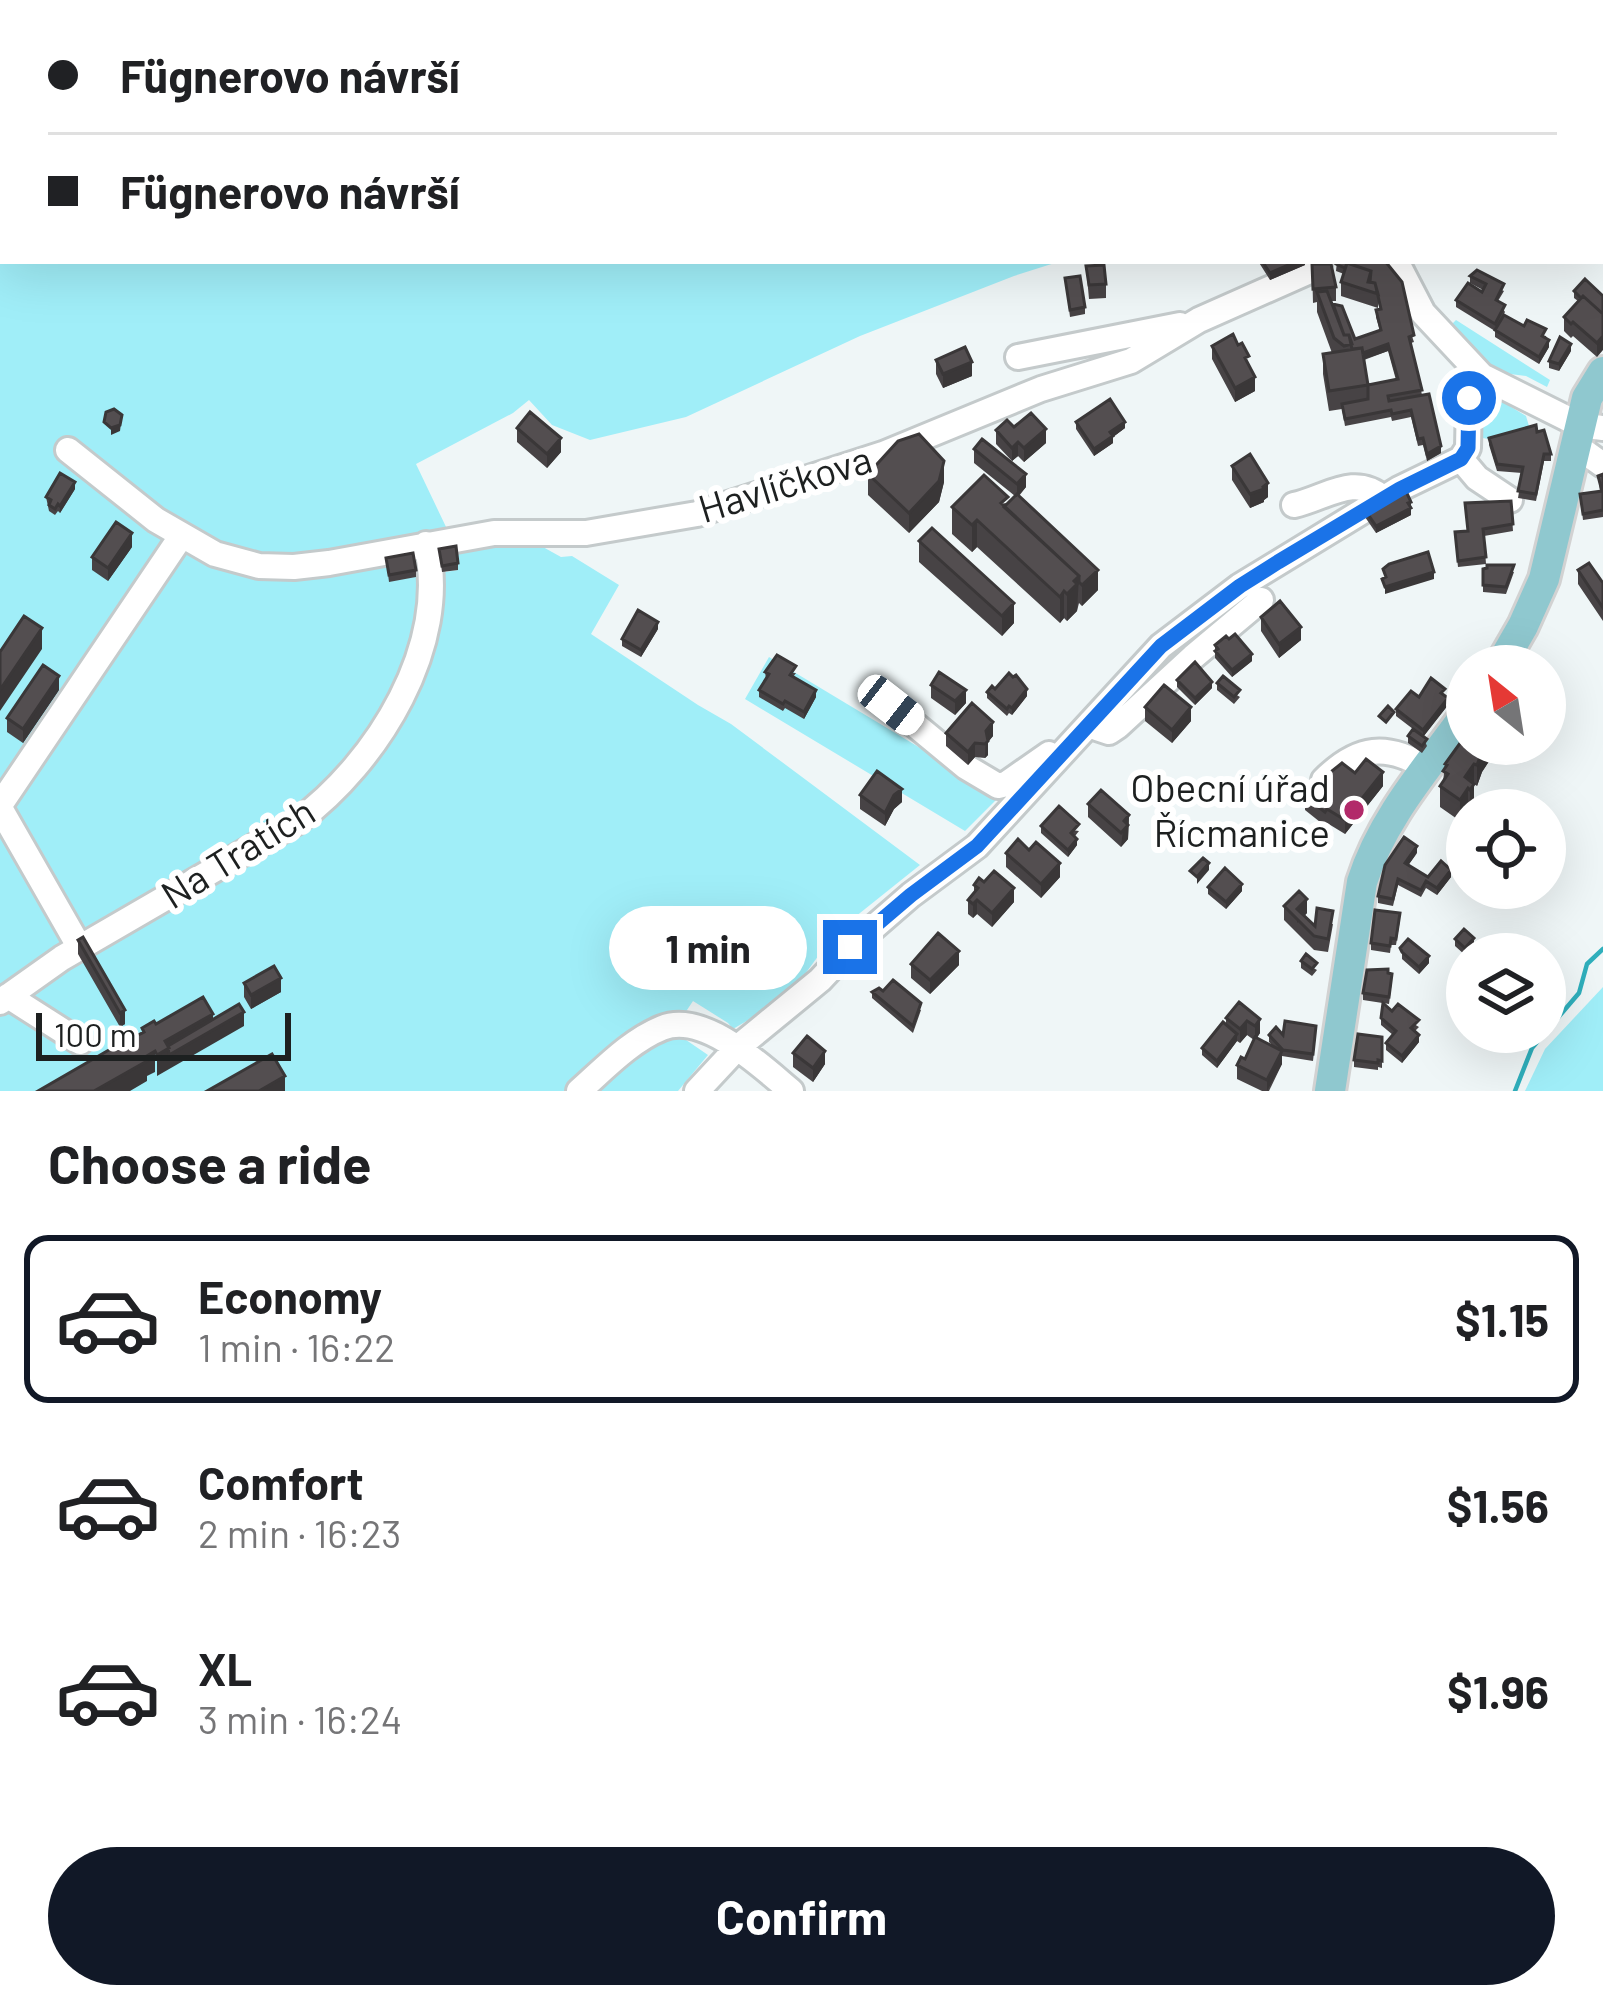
<!DOCTYPE html>
<meta charset="utf-8">
<style>
:root{--surface:#fff;--page:#f6f6f6;--text:#202124;--muted:#757577;--line:#e0e0e0;--accent:#111827}
body{margin:0;font-family:Barlow,sans-serif;background:var(--page);color:var(--text);height:100vh;display:flex;flex-direction:column;font-size:45px;white-space:nowrap}
*{box-sizing:border-box;margin:0}
p{font-size:39px;color:var(--muted)}
.icon{flex:none;width:66px;height:66px;fill:none;stroke:currentColor;stroke-width:2;stroke-linecap:round;stroke-linejoin:round}
.map{position:relative;height:1091px;overflow:hidden}
.sheet{display:flex;flex-direction:column;background:var(--surface);flex:1}
.sheet>*{flex:none}
.top-card{position:absolute;left:0px;top:0px;width:1605px;height:264px;box-shadow:0 12px 48px #0002;display:grid;align-content:center;height:264px;padding:0 48px;background:var(--surface)}
.needle{width:78px;rotate:330deg}
.controls{position:absolute;left:1446px;top:645px;display:grid;gap:24px}
.controls a{display:grid;place-items:center;width:120px;height:120px;border-radius:50%;background:var(--surface);box-shadow:0 12px 48px #0002;font-size:60px}
.scale{position:absolute;left:36px;bottom:30px;width:255px;box-sizing:border-box;padding-left:12px;border:6px solid #1d2020;border-top:0;font-size:33px;line-height:42px;white-space:nowrap;color:#1d2020;-webkit-text-stroke:9px #fff;paint-order:stroke}
.end{position:absolute;width:54px;height:54px;margin:-27px;border:15px solid #1a73e8;background:#fff;box-shadow:0 0 0 6px #fff}
.from{border-radius:50%}
.bubble{position:absolute;height:84px;border-radius:42px;background:var(--surface);box-shadow:0 12px 48px #0002;font-size:39px;font-weight:700;line-height:84px;text-align:center}
.car{position:absolute;width:36px;height:72px;margin:-36px -18px;border-radius:15px;box-shadow:0 0 9px 3px #0007;background:linear-gradient(#fff 24%,#345 0 40%,#fff 0 76%,#345 0 86%,#fff 0)}
.top-card b{display:flex;align-items:center;gap:42px;height:114px;font-size:45px}
.top-card b+b{border-top:3px solid var(--line)}
.top-card i{width:30px;height:30px;background:var(--text)}
ul{padding:0;list-style:none}
li{display:flex;align-items:center;gap:36px;height:168px;margin:0 24px 18px;padding:0 24px;border:6px solid transparent;border-radius:24px}
li div{flex:1}
li b{display:block;font-size:45px}
li em{font-style:normal;font-weight:700}
li.selected{border-color:var(--accent)}
li>.icon{width:108px;height:108px;stroke-width:1.5}
h2{padding:0 48px;font-size:54px;line-height:144px}
.button{display:flex;gap:24px;margin-top:auto;padding:24px 48px}
.button a{flex:1;height:138px;border-radius:72px;background:var(--accent);color:#fff;font-size:48px;font-weight:700;line-height:138px;text-align:center}
.map>svg:first-child{display:block}
</style>
<div class="map">
<svg width="1603" height="1091" viewBox="0 0 1603 1091">
<rect width="100%" height="100%" fill="#eff6f7"/>
<!-- green -->
<path fill="#a0eef8" d="M0 0H498L505 3H3V261H1061L1014 276 860 336 686 417 590 440 552 425 529 400 513 413 416 464 447 529 445 534 290 557 245 556 166 533 180 553 193 550 211 559 373 560 386 565 390 581 458 570 456 553 465 540 525 537 561 557 572 556 619 585 591 634 698 705 731 724 920 865 835 933 789 996 733 1029 728 1023 693 1001 673 1031 708 1055 678 1091H0Z
M1456 320 1550 380 1547 387 1526 376 1502 373 1468 353 1447 329Z
M1490 394 1526 416 1529 426 1489 439 1482 438C1476 421 1471 404 1490 394Z
M769 657 1000 796 965 831 745 699Z
M1603 987V1091H1525L1545 1049Z"/>
<g fill="none" stroke-linecap="round" stroke-linejoin="round">
<!-- stream -->
<path stroke="#2fafbc" stroke-width="4.5" d="M1515 1091 1532 1048 1579 993 1587 964 1603 949"/>
<defs>
<path id="minor" d="M1307 0V3
M1503 0 1504 3
M1602 227H1603
M1396 261 1423 313 1482 376 1580 425 1603 428
M1018 357 1180 325
M1575 445 1603 465
M68 450 156 520 215 554 259 566 294 567 329 563 494 533H586L697 514 883 454 1041 389 1131 361 1199 320 1314 269 1320 261
M1461 459 1477 478 1510 500
M1294 505C1326 498 1354 473 1383 498
M891 705 966 767 998 786 1006 784 1049 754
M1091 722 1097 728 1109 732 1118 726 1193 657 1261 600
M1324 780C1358 746 1387 743 1427 768
M0 805 182 535
M0 808 80 948
M8 996 80 1042
M0 1002 62 958 298 821C377 763 451 644 426 544
M579 1091C604 1069 630 1041 662 1028 704 1011 761 1066 791 1091
M697 1091 737 1048 820 980 851 947 911 895 977 846 1161 646 1240 586 1399 489 1461 459 1468 448 1469 398 1482 376"/>
<path id="major" d="M1500 666 1523 626 1544 579 1587 398 1603 372
M1330 1091 1362 882C1382 818 1428 767 1467 713"/>
</defs>
<!-- minor casing -->
<use href="#minor" stroke="#c4cacb" stroke-width="30"/>
<!-- major casing -->
<use href="#major" stroke="#d2d2d2" stroke-width="36"/>
<!-- minor -->
<use href="#minor" stroke="#fff" stroke-width="24"/>
<!-- major -->
<use href="#major" stroke="#8fc8cf" stroke-width="30"/>
</g>
<!-- wall -->
<path fill="#474345" fill-rule="evenodd" d="M1258 261H1305V265L1270 280Z
M1337 261H1386L1414 342 1411 343 1422 395 1441 453 1427 461 1423 445 1418 446 1411 417 1392 421 1391 417 1345 426 1342 409 1329 411 1323 374V354L1332 353 1317 312V302L1313 303 1312 264 1336 287V301H1331L1355 339 1380 331 1376 317V310L1380 309 1378 303V308L1341 296V282L1344 274 1336 271ZM1388 351 1396 380 1368 385 1364 360Z
M1086 266 1106 284V298L1089 299Z
M1470 276 1504 291 1498 301 1505 312 1498 325 1546 336 1549 347 1539 364 1495 337V331L1456 307V300L1482 292 1483 290 1470 283Z
M1065 278 1085 307V314L1070 317Z
M1574 291 1603 296 1597 357 1573 336 1571 338 1564 331V317L1578 301 1574 298Z
M1212 346 1249 365 1255 391 1235 402 1212 359Z
M1571 351 1559 371 1549 368V361Z
M936 360 972 376 943 388 936 374Z
M1076 422 1125 428 1113 437V443L1094 456 1076 429Z
M1014 427 1046 443 1024 462 1018 456 1012 461 996 444V430Z
M517 428 561 452 547 468 517 442Z
M1537 432 1551 454V461H1544L1536 501 1518 498 1522 473 1497 471 1489 445V438Z
M974 449 1026 487 1019 496 1098 590 1082 606 1079 603 1077 611 1067 621 1064 618 1060 623 977 547 972 552 952 534V507L1008 503 1015 496 974 463Z
M1232 466 1268 497 1264 500V502L1250 508 1232 480Z
M868 474 944 482 939 502 909 533 868 495Z
M1603 474V517L1583 520 1580 494 1600 491 1598 476Z
M75 489 60 513 58 511 55 515 49 511 46 497Z
M1511 501 1513 531 1484 536 1486 564 1458 567 1455 539Z
M1411 502V515L1376 533 1365 517V510Z
M919 541 1014 623 1002 636 919 562Z
M132 547 108 581 92 570V557Z
M439 549 458 563V570L442 572Z
M386 558 416 570V577L389 582Z
M1483 569 1514 572 1506 594 1483 592Z
M1578 570 1603 583V621L1578 584Z
M1261 617 1301 640 1279 658 1261 631Z
M658 629 641 657 622 646V639Z
M1215 645 1252 661 1232 677 1215 658Z
M765 672 796 673 793 677 816 697 804 719 785 708 783 711 759 697V690L766 679Z
M1177 680 1212 688 1195 705 1177 687Z
M1217 683 1240 697 1234 704 1217 690Z
M931 685 966 703 955 715 931 698Z
M995 689 1027 696 1012 715 1009 713 1007 716 987 698V692Z
M59 690 23 743 7 732V718Z
M1445 696 1448 705 1423 737 1427 746 1422 753 1408 743V736L1413 729 1396 716V709L1419 697Z
M1145 707 1191 721 1172 743 1145 721Z
M946 733 993 736 988 742V755L985 758 975 757 968 765 946 746Z
M1467 742 1497 744V749L1482 772 1477 786 1474 784V804L1470 810 1468 809 1460 821 1440 807V786L1443 782 1445 764Z
M1355 773 1383 786 1345 834 1327 823 1325 826 1305 810V797L1327 775Z
M860 795 902 802 894 809 885 826 860 809Z
M1088 804 1129 815 1128 839 1121 847 1088 817Z
M1041 826 1079 831 1075 836 1077 845 1068 857 1041 833Z
M1006 853 1060 877 1041 898 1006 867Z
M1417 853 1408 865 1428 877H1451L1437 895 1426 888 1421 897 1398 885 1393 906 1378 903V896Z
M974 885 1014 902 992 927 977 914 973 918 968 914V900L974 893Z
M1208 887 1242 891 1226 909 1208 894Z
M1284 906 1307 913 1304 916 1315 926 1333 924 1328 952 1314 950 1284 920Z
M1400 920 1396 945H1391L1390 953 1371 950V943Z
M83 937 125 1024 120 1027 78 954V940Z
M1455 939 1474 945 1465 955 1455 946Z
M1402 952 1429 963 1419 974 1402 959Z
M1301 961 1317 970 1312 976 1301 968Z
M911 964 959 965 930 994 911 978Z
M1388 973 1392 981 1389 1004 1363 1000V993Z
M244 983 281 992 251 1009 244 997Z
M872 992 921 1010 913 1033 872 998Z
M1239 1002 1260 1033 1257 1038 1273 1046 1269 1042V1035L1316 1033 1313 1061 1282 1056V1064L1269 1091H1262L1237 1079V1065L1245 1059 1254 1040 1247 1035 1240 1043 1237 1041 1217 1068 1202 1055V1048L1226 1024V1018Z
M1392 1011 1419 1027 1415 1031 1419 1042 1402 1063 1386 1050V1043L1393 1035 1381 1025V1018Z
M1382 1037V1068L1378 1067V1070L1354 1067V1060Z
M793 1053 825 1064 813 1082 793 1067Z"/>
<!-- shaded-wall -->
<path fill="#3a3738" d="M1298 261H1305V265L1270 280V273Z
M1603 336V350L1597 357V343Z
M1549 340V347L1539 364V357Z
M1388 344V351L1353 363V357Z
M1571 344V351L1559 371V364Z
M972 362V376L943 388V374Z
M1255 377V391L1235 402V388Z
M122 415 120 431 111 435V428Z
M1125 422V428L1113 437V443L1094 456V449L1110 432Z
M1046 429V443L1024 462V448Z
M561 438V452L547 468V454Z
M1018 442V456L1012 461V448Z
M1441 446V453L1427 461V454Z
M944 461V482L939 502 909 533V513Z
M1026 474V487L1017 497V484Z
M75 482V489L60 513V506Z
M1268 483V497L1264 500V502L1250 508V494Z
M1411 502V515L1376 533V526Z
M977 520V547L972 552V525Z
M132 533V547L108 581V568Z
M1098 570V590L1082 606V585Z
M1434 572V579L1385 594V587Z
M1079 576 1077 611 1067 621V594Z
M1064 591V618L1060 623V597Z
M1014 603V623L1002 636V616Z
M658 622V629L641 657V650Z
M1301 627V640L1279 658V644Z
M42 628V649L0 711V690Z
M1252 654V661L1232 677V670Z
M59 676V690L23 743V729Z
M1212 682V688L1195 705V698Z
M1027 689V696L1012 715V708Z
M816 690V697L804 719V712Z
M966 690V703L955 715V701Z
M1448 698V705L1423 737V730Z
M1191 707V721L1172 743V730Z
M993 722V736L988 742V755L985 758 986 731Z
M975 743V757L968 765V752Z
M1497 744V749L1482 772 1477 786V765L1482 752Z
M1474 764V804L1470 810V790L1468 788V809L1460 821V800L1465 777Z
M1383 772V786L1345 834V820Z
M902 789V802L894 809 885 826V813L894 795Z
M1129 815 1128 839 1121 847 1124 821Z
M1077 839V845L1068 857V850Z
M1417 846V853L1405 870V863Z
M1060 863V877L1041 898V884Z
M1209 863V870L1197 884V877Z
M1451 870V877L1437 895V888Z
M1242 884V891L1226 909V902Z
M1014 888V902L992 927V913Z
M1307 899V913L1297 923V909Z
M977 900V914L973 918V904Z
M1474 938V945L1465 955V948Z
M959 951V965L930 994V980Z
M1429 956V963L1419 974V967Z
M281 978V992L251 1009V995Z
M125 1010V1024L120 1027V1013Z
M244 1012V1026L157 1076V1055L165 1041 213 1014V1030Z
M1260 1019V1033L1255 1040V1026Z
M1247 1021V1035L1240 1043V1029Z
M1237 1034V1041L1217 1068V1061Z
M1419 1035V1042L1402 1063V1056Z
M155 1051V1072L147 1076V1081L130 1091H94Z
M825 1051V1064L813 1082V1068Z
M1282 1051V1064L1267 1091V1080Z
M285 1076V1091H259Z"/>
<!-- building -->
<path fill="#534e50" stroke="#3a3738" stroke-width="3" d="M701 0H723L722 3H703L700 2Z
M1262 0H1286L1287 3H1263Z
M1330 0H1360L1361 3H1332Z
M1262 261H1298L1270 273Z
M1337 261H1385L1402 282 1414 335 1409 337 1422 390 1388 396 1389 401 1429 394 1441 446 1427 454 1423 438 1418 439 1411 410 1392 414 1391 410 1345 419 1342 404 1368 399V385L1398 379 1388 344 1363 353 1362 348 1352 349 1349 335H1344L1333 304 1342 306 1355 339 1381 330 1376 310 1381 309 1375 283 1370 282 1371 271 1347 263 1345 268 1336 264Z
M1347 263 1371 271 1368 282 1375 283 1378 294 1341 282Z
M1312 264H1331L1336 287 1313 289Z
M1104 265 1106 284 1089 285 1086 266Z
M1477 270 1504 284 1496 300 1505 305 1495 324 1456 300 1468 283 1482 292 1486 284 1470 276Z
M1080 276 1085 307 1070 310 1065 278Z
M1585 279 1603 296V314L1583 296 1581 298 1574 291Z
M1327 291 1344 335H1349L1352 344 1344 346 1334 338 1317 292Z
M1583 296 1603 314V336L1597 343 1573 322 1571 324 1564 317Z
M1504 315 1524 326 1527 320 1546 329 1542 336 1549 340 1539 357 1495 330Z
M1233 334 1238 345 1242 343 1249 356 1245 358 1255 377 1235 388 1212 346Z
M1560 337 1571 344 1559 364 1549 361Z
M965 347 972 362 943 374 936 360Z
M1362 348 1368 385 1329 391 1323 354Z
M1110 399 1125 422 1110 432 1113 436 1094 449 1076 422Z
M114 409 122 415 120 425 111 428 104 422 106 412Z
M530 412 561 438 547 454 517 428Z
M1031 413 1046 429 1024 448 1018 442 1012 448 996 430 1007 420 1014 427Z
M1536 425 1537 432 1544 430 1551 454H1544L1536 494 1518 491 1523 467 1497 464 1489 438Z
M919 434 944 461 939 481 909 513 868 474 898 441Z
M982 439 1026 474 1017 484 974 449Z
M1250 454 1268 483 1263 487 1264 489 1250 494 1232 466Z
M60 473 75 482 60 506 58 504 55 509 49 505 51 500 46 497Z
M1603 474V510L1583 514 1580 494 1602 491 1598 476Z
M984 475 1008 497 1001 503 1079 576 1074 581 1077 584 1067 594 1064 591 1060 597 977 520 972 525 952 507Z
M1405 489 1411 502 1408 503 1411 508 1376 526 1365 510Z
M1017 494 1098 570 1082 585 1079 582V576L1004 507Z
M1511 501 1513 524 1483 529 1486 557 1458 561 1455 532 1468 531 1465 503Z
M116 522 132 533 108 568 92 557Z
M932 528 1014 603 1002 616 919 541Z
M456 546 458 563 442 566 439 549Z
M1428 552 1434 572 1385 587 1382 579 1386 577 1383 569 1389 564Z
M413 553 416 570 389 575 386 558Z
M1589 563 1603 583V608L1578 570Z
M1487 565H1514L1506 587 1483 585V569L1487 568Z
M1280 601 1301 627 1279 644 1261 617Z
M638 610 658 622 641 650 622 639Z
M24 616 42 628 0 690V652Z
M1235 634 1252 654 1232 670 1215 651 1218 649 1215 645 1226 636 1229 639Z
M777 655 796 666 790 675 816 690 804 712 785 701 783 704 759 690 769 674 765 672Z
M1195 662 1212 682 1195 698 1177 680Z
M43 665 59 676 23 729 7 718Z
M939 672 966 690 955 701 931 685Z
M1009 673 1013 677 1016 675 1027 689 1012 708 1009 706 1007 709 987 692 992 686 995 689Z
M1223 676 1240 690 1234 697 1217 683Z
M1431 678 1445 689 1441 693 1448 698 1423 730 1396 709 1411 691 1419 697Z
M1164 685 1191 707 1172 730 1145 707Z
M972 703 993 722 986 731 988 741 985 744 975 743 968 752 946 733Z
M1388 706 1394 712 1386 722 1379 716Z
M1413 729 1427 739 1422 746 1408 736Z
M1463 739 1467 744H1470L1482 752 1477 765 1474 764 1465 777 1474 784 1470 790 1468 788 1460 800 1440 786 1448 774 1443 771 1447 765 1445 764Z
M1470 744H1496L1482 765V752Z
M1366 759 1383 772 1345 820 1327 809 1325 812 1305 797 1324 773 1327 775 1342 763 1355 773Z
M877 771 902 789 894 795 885 813 860 795Z
M1101 790 1129 815 1124 821 1128 825 1121 833 1088 804Z
M1059 806 1079 824 1071 833 1077 839 1068 850 1041 826Z
M1404 837 1417 846 1405 863 1428 877 1441 861 1451 870 1437 888 1426 881 1421 890 1398 879 1393 899 1378 896 1385 865Z
M1018 839 1029 850 1036 842 1060 863 1041 884 1006 853Z
M1203 858 1209 863 1197 877 1190 871Z
M1225 868 1242 884 1226 902 1208 887Z
M994 871 1014 888 992 913 977 900 973 904 968 900 978 888 974 885 979 878 984 882Z
M1299 891 1307 899 1297 909 1315 926 1317 908 1333 911 1328 939 1314 936 1284 906Z
M1375 910 1400 913 1396 939 1391 938 1390 946 1371 943Z
M1464 929 1474 938 1465 948 1455 939Z
M938 933 959 951 930 980 911 964Z
M83 937 125 1010 120 1013 78 940Z
M1408 939 1429 956 1419 967 1402 952 1400 948Z
M1306 954 1317 963 1312 969 1301 961Z
M274 966 281 978 251 995 244 983Z
M1388 969V973L1392 974 1389 997 1363 993 1367 970Z
M893 980 921 1003 913 1026 872 992 879 988 883 991Z
M203 997 213 1014 165 1041 169 1048 157 1055 155 1051 145 1057 147 1061 94 1091H38L121 1043 120 1041 132 1034 134 1037 144 1032 142 1028 154 1021 156 1024Z
M1239 1002 1260 1019 1255 1026 1247 1021 1240 1029 1226 1018Z
M1383 1003 1392 1011 1398 1004 1419 1020 1411 1028 1419 1035 1402 1056 1386 1043 1396 1031 1381 1018Z
M239 1004 244 1012 169 1055 168 1046Z
M1285 1021 1316 1026 1313 1054 1283 1050 1269 1035 1276 1027 1283 1035Z
M1223 1022 1237 1034 1217 1061 1202 1048Z
M1358 1034 1382 1037V1061L1378 1060V1063L1354 1060Z
M807 1036 825 1051 813 1068 793 1053Z
M1255 1037 1282 1051 1267 1080 1237 1065 1241 1057 1245 1059Z
M272 1054 285 1076 259 1091H207Z"/>
<g fill="none" stroke-linecap="round" stroke-linejoin="round">
<!-- route -->
<path stroke="#1a73e8" stroke-width="15" d="M850 947 911 895 977 846 1161 646 1240 586 1278 562 1400 489 1461 459 1468 448 1469 398"/>
</g>
<!-- markers -->
<circle fill="#b22a6a" stroke="#fff" stroke-width="4.5" cx="1354" cy="810" r="12"/>
<g text-anchor="middle" stroke-width="12" stroke-linejoin="round" paint-order="stroke">
<!-- street labels -->
<g font-size="39" fill="#1d2020" stroke="#fff">
<text transform="translate(785 484) rotate(-17)" y="14">Havlíčkova</text>
<text transform="translate(238 853) rotate(-32)" y="14">Na Tratích</text>
</g>
<!-- poi labels -->
<g font-size="39" fill="#1d2020" stroke="#fff" text-anchor="end">
<text x="1330" y="802">Obecní úřad<tspan x="1330" dy="45">Řícmanice</tspan></text>
</g>
</g>
</svg>
<div class="controls">
<a><svg class="needle" viewBox="-14 -14 28 28"><path d="M0-13l5 13h-10z" fill="#e53935"/><path d="M0 13l5-13h-10z" fill="#757577"/></svg></a>
<a><svg class="icon" aria-label="locate" viewBox="0 0 24 24"><circle cx="12" cy="12" r="6"/><path d="M12 2v4M12 18v4M2 12h4M18 12h4"/></svg></a>
<a><svg class="icon" aria-label="layers" viewBox="0 0 24 24"><path d="M12 4l9 5-9 5-9-5zM3 14l9 5 9-5"/></svg></a>
</div>
<div class="scale">100 m</div>
<i class="end from" style="left:1469px;top:398px"></i>
<i class="end" style="left:850px;top:947px"></i>
<div class="bubble" style="left:609px;top:906px;width:198px">1 min</div>
<i class="car" style="left:891px;top:705px;rotate:128deg"></i>
<div class="top-card">
<b><i class="from"></i>Fügnerovo návrší</b>
<b><i></i>Fügnerovo návrší</b>
</div>
</div>
<section class="sheet">
<h2>Choose a ride</h2>
<ul>
<li class="selected"><svg class="icon" aria-label="car" viewBox="0 0 24 24"><path d="M5 17H2v-5l4-1 3-4h7l3 4 3 1v5h-3M9 17h6M6 11h13"/><circle cx="7" cy="17" r="2"/><circle cx="17" cy="17" r="2"/></svg><div><b>Economy</b><p>1 min · 16:22</p></div><em>$1.15</em></li>
<li><svg class="icon" aria-label="car" viewBox="0 0 24 24"><path d="M5 17H2v-5l4-1 3-4h7l3 4 3 1v5h-3M9 17h6M6 11h13"/><circle cx="7" cy="17" r="2"/><circle cx="17" cy="17" r="2"/></svg><div><b>Comfort</b><p>2 min · 16:23</p></div><em>$1.56</em></li>
<li><svg class="icon" aria-label="car" viewBox="0 0 24 24"><path d="M5 17H2v-5l4-1 3-4h7l3 4 3 1v5h-3M9 17h6M6 11h13"/><circle cx="7" cy="17" r="2"/><circle cx="17" cy="17" r="2"/></svg><div><b>XL</b><p>3 min · 16:24</p></div><em>$1.96</em></li>
</ul>
<div class="button"><a>Confirm</a></div>
</section>
